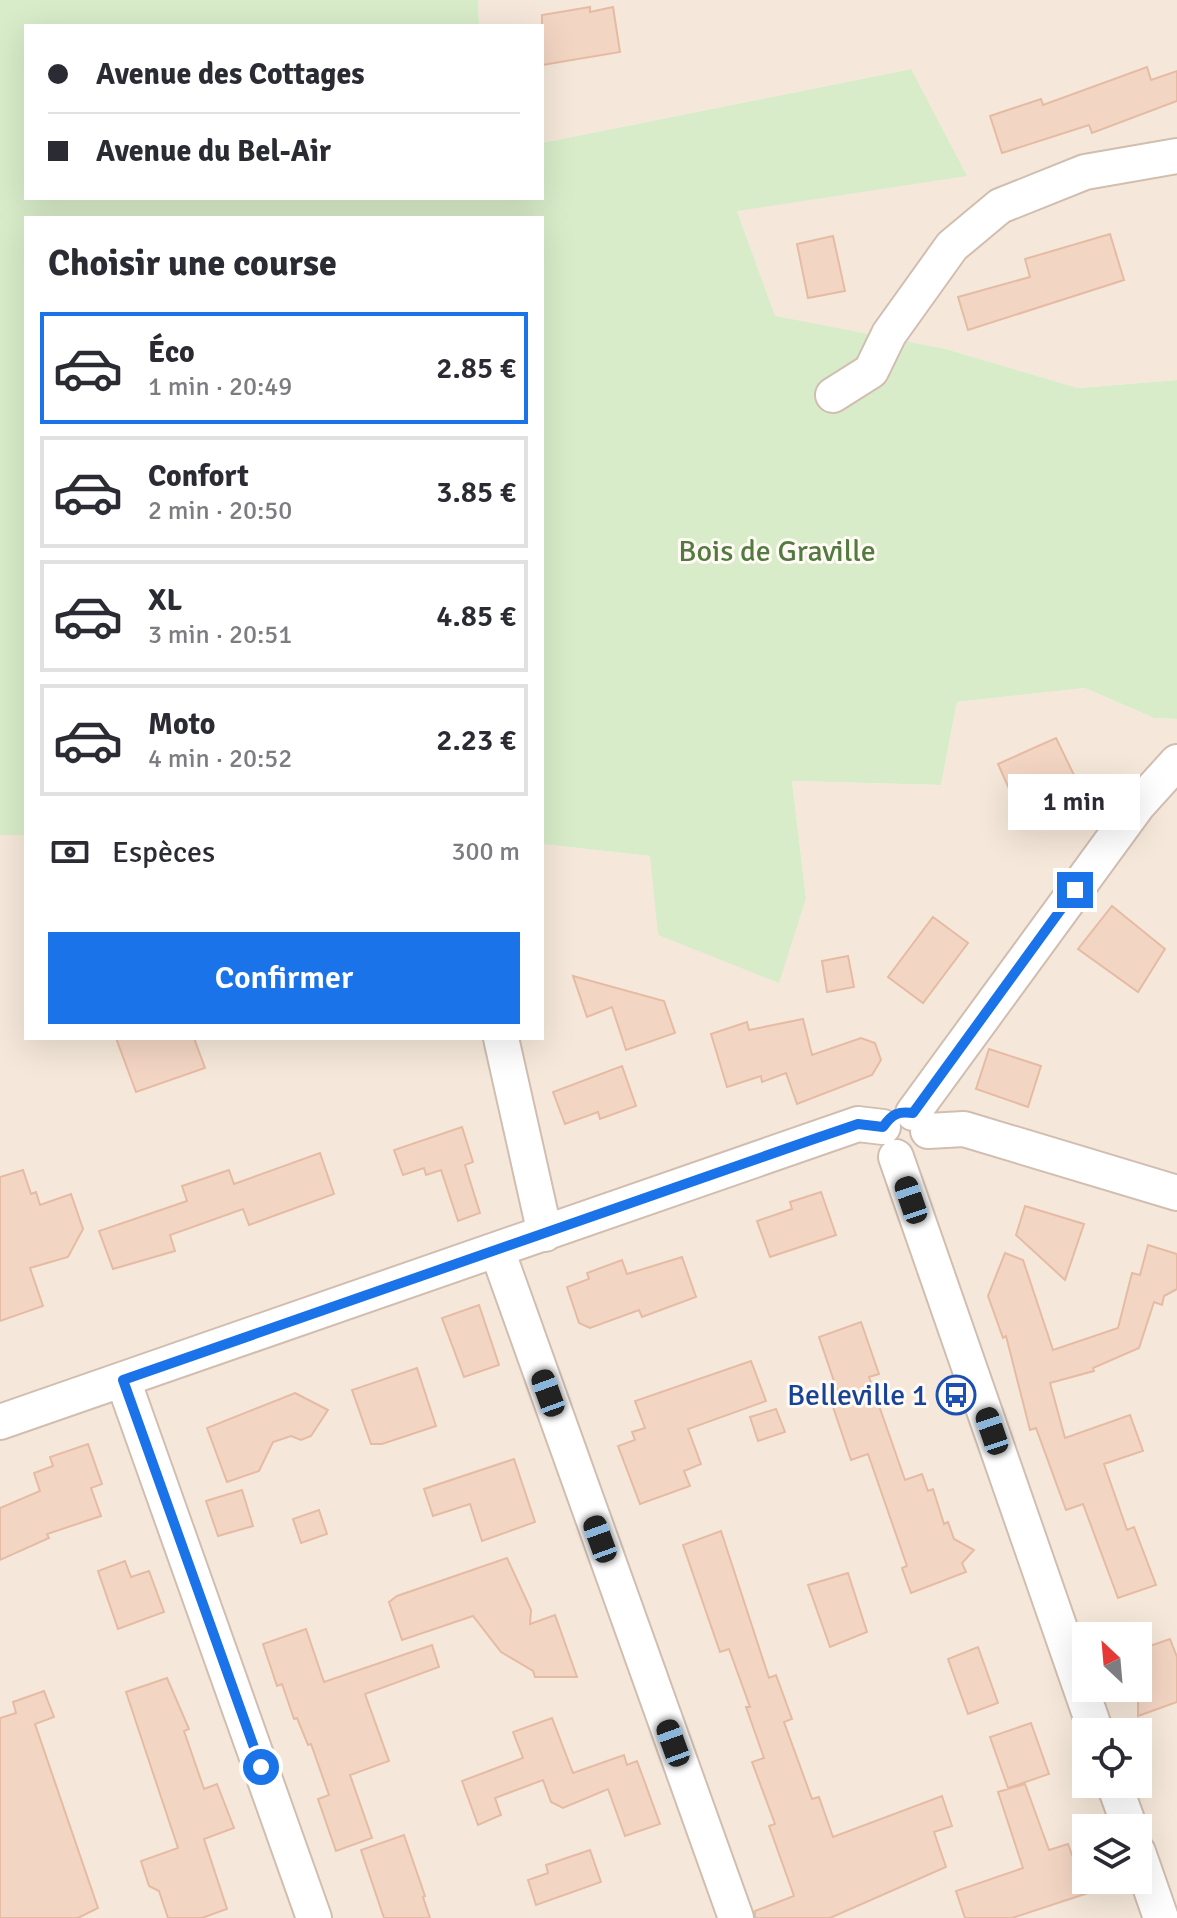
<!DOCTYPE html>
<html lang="fr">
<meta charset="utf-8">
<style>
:root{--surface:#fff;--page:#f7f7f7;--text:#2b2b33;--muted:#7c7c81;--line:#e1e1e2;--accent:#1a73e8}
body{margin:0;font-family:Signika,sans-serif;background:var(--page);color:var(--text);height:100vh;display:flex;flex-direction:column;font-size:30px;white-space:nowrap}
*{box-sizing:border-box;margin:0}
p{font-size:26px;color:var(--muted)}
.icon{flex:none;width:44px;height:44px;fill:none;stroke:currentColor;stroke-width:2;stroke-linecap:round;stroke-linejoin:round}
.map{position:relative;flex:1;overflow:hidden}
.drawer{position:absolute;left:24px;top:216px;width:520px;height:824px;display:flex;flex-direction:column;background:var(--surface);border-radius:0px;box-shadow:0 8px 32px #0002}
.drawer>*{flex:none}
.hud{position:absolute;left:24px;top:24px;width:520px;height:176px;border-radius:0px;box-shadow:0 8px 32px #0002;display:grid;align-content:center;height:176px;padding:0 24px;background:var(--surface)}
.needle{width:52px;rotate:334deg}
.buttons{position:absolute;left:1072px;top:1622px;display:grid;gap:16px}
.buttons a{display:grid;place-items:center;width:80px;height:80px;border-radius:0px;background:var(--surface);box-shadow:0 8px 32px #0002;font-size:40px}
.end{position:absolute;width:36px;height:36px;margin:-18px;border:10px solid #1a73e8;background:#fff;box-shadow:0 0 0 4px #fff}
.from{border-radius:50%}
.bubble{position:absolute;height:56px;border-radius:0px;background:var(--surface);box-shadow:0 8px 32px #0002;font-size:26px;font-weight:600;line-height:56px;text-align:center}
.car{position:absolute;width:24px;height:48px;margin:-24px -12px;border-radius:10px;box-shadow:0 0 6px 2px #0007;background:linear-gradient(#222 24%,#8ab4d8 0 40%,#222 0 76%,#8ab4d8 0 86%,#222 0)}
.hud b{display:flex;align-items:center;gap:28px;height:76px;font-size:30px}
.hud b+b{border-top:2px solid var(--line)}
.hud i{width:20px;height:20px;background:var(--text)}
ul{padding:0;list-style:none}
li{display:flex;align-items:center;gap:24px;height:112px;margin:0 16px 12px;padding:0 8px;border:4px solid var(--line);border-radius:0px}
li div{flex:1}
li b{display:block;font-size:30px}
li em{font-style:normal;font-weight:600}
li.active{border-color:var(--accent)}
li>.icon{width:72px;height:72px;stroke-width:1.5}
h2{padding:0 24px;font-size:36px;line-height:96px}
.pay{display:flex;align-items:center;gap:20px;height:88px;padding:0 24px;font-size:30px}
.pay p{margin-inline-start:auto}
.cta{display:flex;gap:16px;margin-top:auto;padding:16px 24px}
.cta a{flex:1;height:92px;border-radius:0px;background:var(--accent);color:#fff;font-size:32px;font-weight:600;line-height:92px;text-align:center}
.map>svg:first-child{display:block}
</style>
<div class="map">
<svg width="1177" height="1918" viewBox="0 0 1177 1918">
<rect width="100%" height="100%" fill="#fdf6ec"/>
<!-- residential -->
<path fill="#f5e8da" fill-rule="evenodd" d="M478 0H1177V380L1078 388 946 349 775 317 737 211 911 69 542 143V26H479Z
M1085 688 1154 718 1177 719V1918H0V835H26V1038H542V844L650 856 806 898 792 781 941 785 957 702ZM1086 1636H1138V1688H1086ZM1086 1732H1138V1784H1086ZM1086 1828H1138V1880H1086Z"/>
<!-- green -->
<path fill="#d8ecc9" d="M0 0H478L479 26H26V198H542V143L911 69 967 176 737 211 775 316 946 349 1078 388 1177 380V719L1154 718 1085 688 957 702 941 785 792 781 806 898 779 983 658 935 650 856 542 844V218H26V835H0Z"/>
<!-- building -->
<path fill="#f3d5c3" stroke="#e6bba3" stroke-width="2" d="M590 7V12L613 7 620 52 542 65V15Z
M1147 67 1151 80 1177 71V101L1092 133 1089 125 1002 153 990 116 1041 99 1043 105Z
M1110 234 1124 280 968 330 958 297 1030 277 1025 259Z
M833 236 845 291 808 298 797 244Z
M1056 738 1074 775 1015 802 998 764Z
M1112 906 1165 949 1138 992 1078 949Z
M933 917 968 943 923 1003 888 977Z
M848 956 854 987 827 992 822 961Z
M573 976 664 1001 675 1033 626 1050 612 1007 587 1017Z
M803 1019 812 1055 861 1038 875 1043 881 1060 872 1075 797 1104 786 1073 762 1082 761 1076 727 1087 711 1034 747 1022 749 1030Z
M116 1038H194L205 1068 136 1092Z
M989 1049 1041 1066 1028 1107 976 1089Z
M622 1066 636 1106 600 1119 598 1112 565 1124 553 1092Z
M462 1127 473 1162 465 1165 480 1213 458 1221 441 1170 426 1175 424 1168 403 1175 394 1150Z
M320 1153 334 1194 249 1225 243 1209 170 1235 175 1251 113 1269 99 1231 187 1201 182 1186 229 1170 234 1184Z
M23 1170 31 1194 36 1192 40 1205 71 1194 83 1229 68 1257 30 1268 43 1306 0 1321V1177Z
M821 1192 836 1235 770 1257 757 1221 792 1209 790 1202Z
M1025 1206 1084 1224 1065 1280 1016 1235Z
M1148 1245 1177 1254V1289L1164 1296 1162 1305 1154 1302 1139 1348 1093 1368 1094 1371 1050 1383 1065 1438 1130 1415 1143 1451 1104 1464 1127 1530 1134 1527 1156 1585 1118 1598 1083 1504 1066 1510 1036 1428 1030 1430 1006 1336 1003 1338 988 1296 1005 1253 1023 1260 1053 1350 1118 1328 1132 1273 1140 1275Z
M682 1257 696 1297 642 1317 639 1310 590 1328 579 1323 567 1287 589 1279 587 1273 622 1260 627 1274Z
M479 1305 499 1365 464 1377 442 1318Z
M861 1322 879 1374 869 1377 905 1480 922 1474 928 1491 933 1489 944 1524 948 1522 954 1539 974 1550 962 1563 966 1572 911 1593 902 1568 907 1566 868 1454 851 1460 832 1404 831 1396 838 1393 819 1337Z
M751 1361 766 1401 688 1429 701 1464 684 1471 690 1486 640 1504 618 1446 635 1440 632 1432 645 1428 635 1401Z
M417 1368 436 1426 382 1444H371L352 1390Z
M295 1393 328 1410 311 1436 301 1440 291 1436 273 1442 259 1471 227 1482 207 1428Z
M776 1409 785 1432 758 1441 750 1417Z
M88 1444 102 1484 91 1488 101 1516 47 1534 49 1538 0 1560V1508L40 1491 34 1473 53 1466 50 1457Z
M514 1459 535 1522 482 1541 470 1504 433 1516 424 1489Z
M242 1490 253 1526 218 1536 206 1501Z
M319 1510 327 1534 301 1543 293 1519Z
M721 1531 769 1678 776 1675 792 1719 784 1722 812 1799 819 1797 833 1837 942 1796 952 1826 934 1832 946 1867 830 1918H755V1911L794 1896 769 1826 775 1824 752 1762 764 1758 746 1707H750L729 1649 720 1652 683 1545Z
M507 1558 531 1610 530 1624 555 1615 577 1677H535L533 1671 501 1652 473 1616 402 1640 389 1602 397 1596Z
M125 1561 131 1577 149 1571 164 1612 118 1629 98 1571Z
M848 1573 867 1632 830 1647 808 1585Z
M306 1629 324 1682 432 1645 439 1667 365 1694 389 1761 350 1775 372 1838 336 1851 318 1799 329 1795 311 1744 308 1745 297 1718 294 1719 282 1684 277 1686 263 1644Z
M1170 1639 1177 1657V1702L1138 1716V1650Z
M978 1647 998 1703 968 1714 948 1659Z
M167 1678 189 1729 184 1731 204 1789 217 1784 234 1828 204 1839 227 1909 202 1918H168L159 1891 149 1886 141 1861 178 1848 126 1692Z
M44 1691 54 1717 35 1724 98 1908 78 1918H0V1718L16 1713 13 1702Z
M552 1718 573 1773 624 1755 627 1765 637 1761 660 1824 625 1836 608 1789 563 1808 551 1802 543 1780 495 1798 501 1815 478 1825 462 1781 523 1758 513 1732Z
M1031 1723 1049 1774 1008 1788 990 1737Z
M1025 1784 1049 1850 1068 1844 1072 1855 1076 1854 1088 1893 1012 1918H965L956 1891 1023 1868 998 1792Z
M404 1835 425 1896 423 1897 430 1918H384L361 1850Z
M590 1850 601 1882 536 1905 528 1880 548 1873 546 1865Z"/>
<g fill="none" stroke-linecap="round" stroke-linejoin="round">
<defs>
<path id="minor" d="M833 395 871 371 889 334 952 246 1000 206 1085 172 1177 156
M501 1038 545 1234
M913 1113 1138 805 1177 762
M928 1131 964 1129 1177 1193
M896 1157 1096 1732
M497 1250 736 1918
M123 1380 314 1918
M0 1422 858 1124 883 1127
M1114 1784 1130 1828
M1138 1852 1161 1918"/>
</defs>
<!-- minor casing -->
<use href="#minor" stroke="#d1beb0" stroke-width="38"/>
<!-- minor -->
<use href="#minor" stroke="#fff" stroke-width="34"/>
</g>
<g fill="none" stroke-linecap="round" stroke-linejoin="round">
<!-- route -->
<path stroke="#1a73e8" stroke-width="10" d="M261 1767 123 1380 814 1139 858 1124 883 1127C892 1114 898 1111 913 1113L1075 890"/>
</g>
<!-- icons -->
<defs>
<symbol id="bus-ring" viewBox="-11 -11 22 22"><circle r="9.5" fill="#fffaf3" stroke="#1a4fb4" stroke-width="1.5"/><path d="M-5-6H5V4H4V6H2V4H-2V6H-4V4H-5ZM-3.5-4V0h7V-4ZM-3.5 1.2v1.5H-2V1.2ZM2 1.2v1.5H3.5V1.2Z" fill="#1a4fb4"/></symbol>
</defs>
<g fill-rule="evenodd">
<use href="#bus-ring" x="934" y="1373" width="44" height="44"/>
</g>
<g text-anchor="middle" stroke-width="6" stroke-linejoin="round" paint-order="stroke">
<!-- park labels -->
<g font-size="30" fill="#537a41" stroke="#fffaf3">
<text x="777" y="561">Bois de Graville</text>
</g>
<!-- transit labels -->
<g font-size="30" fill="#164399" stroke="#fffaf3" text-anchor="end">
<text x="928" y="1405">Belleville 1</text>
</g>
</g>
</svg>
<div class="buttons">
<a><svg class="needle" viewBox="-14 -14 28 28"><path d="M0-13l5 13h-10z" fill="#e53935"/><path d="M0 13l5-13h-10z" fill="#7c7c81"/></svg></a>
<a><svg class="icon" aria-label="locate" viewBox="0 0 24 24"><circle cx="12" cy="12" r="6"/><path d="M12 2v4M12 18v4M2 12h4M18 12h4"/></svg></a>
<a><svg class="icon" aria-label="layers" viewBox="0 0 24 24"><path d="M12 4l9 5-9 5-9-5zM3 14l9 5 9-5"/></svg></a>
</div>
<i class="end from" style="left:261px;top:1767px"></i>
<i class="end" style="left:1075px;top:890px"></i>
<div class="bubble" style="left:1008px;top:774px;width:132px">1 min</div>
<i class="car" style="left:911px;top:1200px;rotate:341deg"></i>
<i class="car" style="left:548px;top:1393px;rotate:340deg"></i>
<i class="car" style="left:992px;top:1431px;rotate:341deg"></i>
<i class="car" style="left:600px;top:1539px;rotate:340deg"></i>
<i class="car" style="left:673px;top:1743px;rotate:340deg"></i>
<div class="hud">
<b><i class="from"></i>Avenue des Cottages</b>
<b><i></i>Avenue du Bel-Air</b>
</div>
<section class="drawer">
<h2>Choisir une course</h2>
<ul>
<li class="active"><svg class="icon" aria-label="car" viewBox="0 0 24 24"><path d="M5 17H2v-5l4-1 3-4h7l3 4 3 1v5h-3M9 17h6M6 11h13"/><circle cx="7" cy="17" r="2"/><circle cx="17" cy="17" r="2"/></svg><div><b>Éco</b><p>1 min · 20:49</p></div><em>2.85 €</em></li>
<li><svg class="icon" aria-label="car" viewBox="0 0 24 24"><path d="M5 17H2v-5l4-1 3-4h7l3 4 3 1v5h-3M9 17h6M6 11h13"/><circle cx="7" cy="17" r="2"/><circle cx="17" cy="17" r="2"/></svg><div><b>Confort</b><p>2 min · 20:50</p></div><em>3.85 €</em></li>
<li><svg class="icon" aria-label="car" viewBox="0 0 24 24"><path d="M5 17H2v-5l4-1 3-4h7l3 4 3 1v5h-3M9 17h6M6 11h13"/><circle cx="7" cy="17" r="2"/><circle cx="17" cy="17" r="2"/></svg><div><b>XL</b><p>3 min · 20:51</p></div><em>4.85 €</em></li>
<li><svg class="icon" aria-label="car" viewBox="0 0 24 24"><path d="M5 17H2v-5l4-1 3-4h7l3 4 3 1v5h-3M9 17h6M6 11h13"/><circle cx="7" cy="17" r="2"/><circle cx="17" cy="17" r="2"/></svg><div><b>Moto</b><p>4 min · 20:52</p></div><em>2.23 €</em></li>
</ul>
<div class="pay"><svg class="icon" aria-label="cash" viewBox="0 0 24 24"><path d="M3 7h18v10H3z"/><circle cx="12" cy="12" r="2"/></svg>Espèces<p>300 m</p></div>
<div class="cta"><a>Confirmer</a></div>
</section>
</div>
